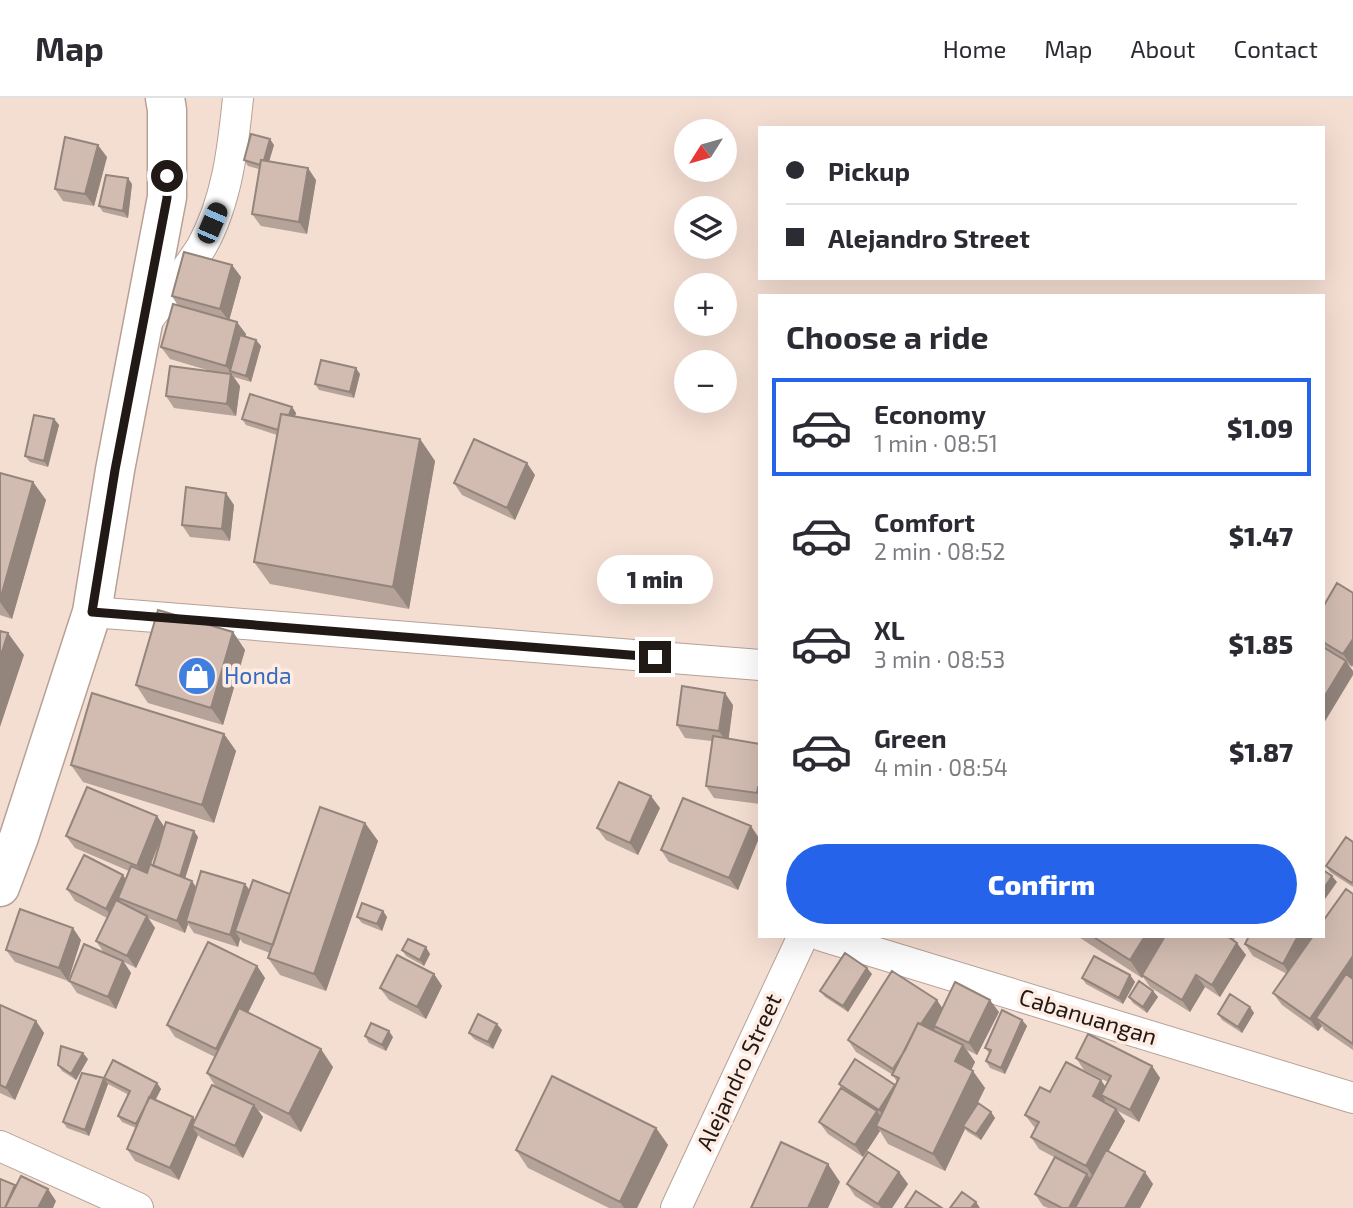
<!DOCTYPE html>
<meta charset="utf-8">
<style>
:root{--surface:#fff;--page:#f2f2f3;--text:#2b2b33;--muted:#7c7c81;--line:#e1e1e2;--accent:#2563eb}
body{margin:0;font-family:"Exo 2",sans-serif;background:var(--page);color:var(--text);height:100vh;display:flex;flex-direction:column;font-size:26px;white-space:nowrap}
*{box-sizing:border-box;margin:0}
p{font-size:23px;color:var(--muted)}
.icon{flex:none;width:38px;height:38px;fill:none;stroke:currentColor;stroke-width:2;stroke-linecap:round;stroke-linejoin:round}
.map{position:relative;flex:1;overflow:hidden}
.drawer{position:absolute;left:758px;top:196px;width:567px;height:644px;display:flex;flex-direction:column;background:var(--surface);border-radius:0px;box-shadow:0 7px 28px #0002}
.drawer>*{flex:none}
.guide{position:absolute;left:758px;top:28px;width:567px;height:154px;border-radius:0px;box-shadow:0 7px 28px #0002;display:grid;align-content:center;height:154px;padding:0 28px;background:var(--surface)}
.needle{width:46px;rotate:233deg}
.fabs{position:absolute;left:674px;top:21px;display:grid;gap:14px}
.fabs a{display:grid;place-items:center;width:63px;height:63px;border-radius:50%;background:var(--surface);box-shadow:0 7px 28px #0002;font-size:35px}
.end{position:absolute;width:32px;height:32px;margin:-16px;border:9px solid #211916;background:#fff;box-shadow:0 0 0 4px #fff}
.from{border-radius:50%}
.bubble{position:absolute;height:49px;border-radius:24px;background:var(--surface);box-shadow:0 7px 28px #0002;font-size:23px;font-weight:800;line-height:49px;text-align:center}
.car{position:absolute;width:21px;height:42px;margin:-21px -10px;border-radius:9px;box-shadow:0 0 5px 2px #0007;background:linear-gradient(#222 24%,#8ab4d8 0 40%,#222 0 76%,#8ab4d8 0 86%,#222 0)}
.guide b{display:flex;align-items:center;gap:24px;height:66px;font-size:26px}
.guide b+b{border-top:2px solid var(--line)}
.guide i{width:18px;height:18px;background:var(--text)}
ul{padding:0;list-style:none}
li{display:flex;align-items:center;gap:21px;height:98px;margin:0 14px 10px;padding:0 14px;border:4px solid transparent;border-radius:0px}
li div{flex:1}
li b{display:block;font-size:26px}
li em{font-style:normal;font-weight:800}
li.selected{border-color:var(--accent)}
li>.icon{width:63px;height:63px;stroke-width:1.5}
h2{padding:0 28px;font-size:32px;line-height:84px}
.action{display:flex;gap:14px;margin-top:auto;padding:14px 28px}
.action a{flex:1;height:80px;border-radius:42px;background:var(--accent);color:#fff;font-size:28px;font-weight:800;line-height:80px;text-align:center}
header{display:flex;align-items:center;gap:42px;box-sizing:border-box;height:98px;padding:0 35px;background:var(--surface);border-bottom:2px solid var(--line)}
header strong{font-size:33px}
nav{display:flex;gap:38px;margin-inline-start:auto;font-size:24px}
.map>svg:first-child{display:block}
</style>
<header>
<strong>Map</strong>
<nav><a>Home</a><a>Map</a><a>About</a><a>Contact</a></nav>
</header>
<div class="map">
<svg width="1353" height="1110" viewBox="0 0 1353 1110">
<rect width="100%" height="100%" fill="#f4ddd1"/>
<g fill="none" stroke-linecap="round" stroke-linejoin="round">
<defs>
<path id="street" d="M144 227C163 201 185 176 202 148 227 103 233 50 238 0
M92 514 760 567
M822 838 1353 1000
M0 1048 138 1110
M676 1110 803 838"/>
<path id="secondary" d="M0 789 19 739 92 514 115 372 167 99V12L165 0"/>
</defs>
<!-- street casing -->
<use href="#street" stroke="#b7a197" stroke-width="32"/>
<!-- secondary casing -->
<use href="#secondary" stroke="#b7a197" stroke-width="41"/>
<!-- street -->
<use href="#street" stroke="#fff" stroke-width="30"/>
<!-- secondary -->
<use href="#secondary" stroke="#fff" stroke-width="38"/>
</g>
<!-- wall -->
<path fill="#b5a298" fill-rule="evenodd" d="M274 47 269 63 316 82 307 136 261 128 252 116 259 71 248 68 244 62Z
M107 59 94 108 63 103 55 91Z
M132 86 128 120 103 114 99 108Z
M232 167 241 179 229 222 246 236 245 239 256 242 261 248 251 284 234 279 240 288 236 318 174 310 166 298 214 274 170 261 161 249 178 208 172 198Z
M360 276 354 300 319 292 315 286Z
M292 309 296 315 295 318 420 341 435 363 409 511 270 486 254 464 277 337 246 327 242 321Z
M54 321 59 327 48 369 30 364 25 358Z
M0 375 33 384 46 402 12 521 0 517Z
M535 377 515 422 462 397 454 385Z
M234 407 230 443 190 439 182 427Z
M1323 509 1352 569 1348 566 1324 625H1323Z
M233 534 245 552 223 627 148 605 136 587Z
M733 607 728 641 760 646V706L714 700 706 688 712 643 685 640 677 627Z
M224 636 236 653 214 725 83 684 71 667Z
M660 710 638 757 606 742 597 730Z
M157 718 165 730 198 739 185 780 196 789 245 786 249 792 290 796 365 725 378 743 326 893 280 877 268 860 270 855 243 845 240 841 238 849 194 835 188 826 185 835 148 820 155 830 136 870 124 864 131 875 116 911 77 895 69 883 104 855 96 843 107 820 75 803 67 791 126 781 129 773 75 750 66 738ZM162 738 153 768 151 767Z
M759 740 738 792 669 764 661 752Z
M1353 744V789L1330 774 1326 768Z
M1353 796V952L1324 932 1322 928 1318 933 1282 907 1273 895 1287 876 1253 858 1245 846 1312 838Z
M383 813 387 819 382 833 362 825 357 819Z
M1077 838H1236L1234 842 1246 857 1220 899 1205 889 1190 914 1150 889 1143 879 1142 880Z
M81 842 68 883 15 864 6 852Z
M402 852 430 856 424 868 406 858Z
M257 868 265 880 248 915 333 969 301 1034 258 1012 263 1019 243 1060 201 1040 198 1037 179 1082 135 1063 127 1051 136 1030 122 1024 118 1018 129 997 108 986 89 1038 67 1030 63 1024 104 980 157 985 161 991 155 1002 193 1019 195 1022 216 989 207 975 215 959 175 939 167 927Z
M434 876 442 888 426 921 389 902 380 890Z
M872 876 848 914 825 899 820 893Z
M1130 877 1135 884 1123 906 1086 886 1082 880Z
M1153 893 1158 899 1147 915 1133 905 1129 899Z
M0 907 36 923 44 935 15 1002 0 995Z
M1250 909 1254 915 1242 935 1222 922 1218 916Z
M942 910 999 914 977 957 967 952 975 964 971 972 985 990 977 1006 991 1014 995 1020 981 1042 968 1034 965 1031 945 1073 888 1046 880 1033 863 1059 828 1036 819 1024 844 992 839 986 896 988 897 984 893 977 856 954 848 942Z
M1022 922 1027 928 1005 976 990 970 986 963 990 956 985 950Z
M502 932 493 951 474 941 469 935Z
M365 938 393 939 386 953 369 945Z
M1076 960 1152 968 1160 980 1139 1024 1118 1013 1125 1023 1108 1053 1153 1086 1140 1110H1048L1043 1108 1035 1096 1054 1059 1039 1051 1031 1039 1035 1030 1025 1017 1106 989 1108 984 1084 972Z
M88 961 76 982 62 973 58 967Z
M656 1030 668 1047 637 1110H609L528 1070 516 1052Z
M899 1074 908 1086 892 1110H874L855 1098 847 1086Z"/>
<!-- shaded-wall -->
<path fill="#93847c" d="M270 41 274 47 266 74 262 67Z
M98 47 107 59 94 108 85 96Z
M308 70 316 82 307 136 299 124Z
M128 80 132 86 128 120 123 113Z
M232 167 241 179 229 223 220 211Z
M237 224 246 236 235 275 230 273 226 268Z
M256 242 261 248 251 284 246 278Z
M356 270 360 276 354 300 350 294Z
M231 276 240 288 236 318 227 306Z
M292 309 296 315 288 340 284 334Z
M54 321 59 327 48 369 44 363Z
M420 341 435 363 409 511 393 489Z
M527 365 535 377 515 422 507 410Z
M33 384 46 402 12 521 0 504V502Z
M226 395 234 407 230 443 222 431Z
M233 534 245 552 223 627 211 610Z
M8 535 24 557 0 629V560Z
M1353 541V567L1352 569 1343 556Z
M1346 563 1353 573V577L1324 625 1323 624V601Z
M725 595 733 607 728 646 719 633Z
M224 636 236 653 214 725 202 707Z
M651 698 660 710 638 757 630 745Z
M157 718 165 730 145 780 137 768Z
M365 725 378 743 326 893 314 876Z
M751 728 759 740 738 792 729 780Z
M194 733 198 739 184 784 180 778Z
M123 777 131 789 118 800 123 806 114 823 106 811Z
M1332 778 1337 784 1323 804V792Z
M192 783 200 795 186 823 188 826 185 835 177 823Z
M245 786 254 798 235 833 240 841 238 849 230 837Z
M383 813 387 819 382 833 377 826Z
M147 818 155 830 136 870 127 858Z
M73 830 81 842 68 883 59 870Z
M1145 838H1168L1142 880 1130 862Z
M1298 838H1312L1291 878 1283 866Z
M1237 845 1246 857 1220 899 1212 887Z
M426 849 430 856 424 868 420 862Z
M1353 858V873L1352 872 1353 873V882L1316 920 1322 928 1318 933 1310 921Z
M123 863 131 875 116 911 108 899Z
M257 868 265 880 224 963 216 951Z
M867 870 872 876 848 914 843 908Z
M434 876 442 888 426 921 417 909Z
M1130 877 1135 884 1123 906 1119 900Z
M1196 877 1205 889 1190 914 1182 902Z
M1153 893 1158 899 1147 915 1143 909Z
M937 902 945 914 934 928 935 930 901 983 893 971Z
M990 902 999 914 977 957 969 945Z
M1250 909 1254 915 1242 935 1238 929Z
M1022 922 1027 928 1005 976 1001 970Z
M36 923 44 935 15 1002 6 990Z
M497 926 502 932 493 951 488 944Z
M389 933 393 939 386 953 382 947Z
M963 947 975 964 967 981 955 963Z
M321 951 333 969 301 1034 289 1016Z
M83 955 88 961 76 982 71 976Z
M1152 968 1160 980 1139 1024 1130 1012Z
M973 973 985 990 966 1029 963 1028 965 1031 945 1073 933 1056Z
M104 980 108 986 89 1038 85 1032Z
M1101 982 1109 994 1101 997 1105 1002 1101 1010 1093 998Z
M157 985 161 991 140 1033 136 1026Z
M895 987 899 993 883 1018 879 1012Z
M254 1007 263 1019 243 1060 235 1048Z
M1116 1011 1125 1023 1094 1080 1086 1068Z
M877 1013 885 1025 876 1028 880 1033 863 1059 855 1047Z
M991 1014 995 1020 981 1042 976 1036Z
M193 1019 201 1031 192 1028 198 1037 179 1082 170 1070Z
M656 1030 668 1047 637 1110H624L620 1104Z
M828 1066 840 1084 828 1110H808Z
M899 1074 908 1086 892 1110H881L878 1106Z
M1145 1074 1153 1086 1140 1110H1125Z
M1087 1076 1095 1088 1084 1110H1069Z
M48 1091 56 1103 53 1110H38Z
M976 1104 980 1110H971Z"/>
<!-- building -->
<path fill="#d2bcb1" stroke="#93847c" stroke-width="2" d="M251 36 270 41 264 62H261L260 67 244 62Z
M65 39 98 47 85 96 55 91Z
M261 62 308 70 299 124 252 116Z
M106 77 128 80 123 113 99 108Z
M184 154 232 167 220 211 172 198Z
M173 206 237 224 226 268 161 249Z
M240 237 256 242 246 278 230 273Z
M321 262 356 270 350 294 315 286Z
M170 268 231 276 227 306 166 298Z
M250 296 292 309 289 317 281 316 278 332 242 321Z
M281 316 420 341 393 489 254 464Z
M34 317 54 321 44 363 25 358Z
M474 341 527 365 507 410 454 385Z
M0 375 33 384 0 502Z
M186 389 226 395 222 431 182 427Z
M1337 485 1353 495V541L1343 556 1323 544V509Z
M158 512 233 534 211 610 136 587Z
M0 533 8 535 0 560Z
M1323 549 1346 563 1323 601Z
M682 588 725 595 719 633 677 627Z
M92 595 224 636 202 707 71 667Z
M713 638 760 646V689H758L757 695 706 688Z
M619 684 651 698 630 745 597 730Z
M87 689 157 718 137 768 66 738Z
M683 700 751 728 729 780 661 752Z
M320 709 365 725 314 876 268 860Z
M166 724 194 733 180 778 153 768Z
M1346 739 1353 744V783L1352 785 1326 768Z
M84 757 123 777 106 811 67 791Z
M150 766 192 783 177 823 118 800 131 768 147 775Z
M1323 772 1332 778 1323 792Z
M201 773 245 786 230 837 186 823Z
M253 782 290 796 273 847 235 833Z
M1346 791 1353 796V858L1310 921 1273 895 1313 838H1323V823Z
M116 802 147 818 127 858 96 843Z
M362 805 383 813 377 826 357 819Z
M20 811 73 830 59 870 6 852Z
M1092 838H1145L1130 862Z
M1165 838H1227L1237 845 1212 887 1196 877 1182 902 1142 877Z
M1249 838H1298L1283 866 1245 846Z
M408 841 426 849 420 862 402 852Z
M208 844 257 868 216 951 167 927Z
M84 846 123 863 108 899 69 883Z
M845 855 867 870 843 908 820 893Z
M397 857 434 876 417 909 380 890Z
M1094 858 1130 877 1119 900 1082 880Z
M892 873 937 902 921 926 918 925 905 952 893 971 848 942Z
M1346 876 1353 881V946L1316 920Z
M1139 883 1153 893 1143 909 1129 899Z
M955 884 990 902 969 945 934 928Z
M1230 896 1250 909 1238 929 1218 916Z
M0 907 36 923 6 990 0 987Z
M239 910 321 951 289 1016 207 975Z
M1002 912 1022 922 1001 970 986 963 991 952 985 950Z
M478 916 497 926 488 944 469 935Z
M371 925 389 933 382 947 365 938Z
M918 925 963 947 955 963 973 973 933 1056 876 1028 899 980 892 977Z
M1088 936 1152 968 1130 1012 1101 997 1111 978 1076 960Z
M61 948 83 955 71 976 58 967Z
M855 961 895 987 879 1012 839 986Z
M113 962 157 985 136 1026 118 1018 130 993 104 980Z
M1066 964 1101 982 1093 998 1116 1011 1086 1068 1031 1039 1039 1024 1025 1017 1040 989 1050 994Z
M82 975 104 980 85 1032 63 1024Z
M552 978 656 1030 620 1104 516 1052Z
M212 987 254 1007 235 1048 192 1028Z
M841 990 877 1013 855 1047 819 1024Z
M149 999 193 1019 170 1070 127 1051Z
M978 1005 991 1014 976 1036 963 1028Z
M781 1044 828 1066 808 1110H751Z
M1106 1052 1145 1074 1125 1110H1075Z
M868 1054 899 1074 878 1106 847 1086Z
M1055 1059 1087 1076 1069 1110H1062L1035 1096Z
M21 1078 48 1091 38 1110H5Z
M0 1081 15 1087 5 1110H0Z
M916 1093 942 1110H905Z
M962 1094 976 1104 971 1110H950Z"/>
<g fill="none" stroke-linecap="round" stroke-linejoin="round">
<!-- route -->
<path stroke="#211916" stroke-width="9" d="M167 78V100L115 372 92 514 655 559"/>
</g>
<!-- icons -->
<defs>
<symbol id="shop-disc" viewBox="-11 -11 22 22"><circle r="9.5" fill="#3f7fe0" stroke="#feebe2"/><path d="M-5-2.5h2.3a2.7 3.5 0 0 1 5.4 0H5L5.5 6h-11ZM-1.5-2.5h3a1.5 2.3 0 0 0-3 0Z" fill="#fff"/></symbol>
</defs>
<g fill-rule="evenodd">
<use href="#shop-disc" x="175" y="556" width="44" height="44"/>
</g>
<g text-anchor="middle" stroke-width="7" stroke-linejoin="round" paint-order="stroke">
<!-- shop labels -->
<g font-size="23" fill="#366cbe" stroke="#feebe2" text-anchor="start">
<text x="224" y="586">Honda</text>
</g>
<!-- street labels -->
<g font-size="23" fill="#211916" stroke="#feebe2">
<text transform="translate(1088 919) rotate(17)" y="8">Cabanuangan</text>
<text transform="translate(739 974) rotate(-65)" y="8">Alejandro Street</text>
</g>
</g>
</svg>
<div class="fabs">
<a><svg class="needle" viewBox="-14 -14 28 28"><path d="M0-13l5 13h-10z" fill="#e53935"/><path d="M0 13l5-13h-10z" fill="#7c7c81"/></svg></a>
<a><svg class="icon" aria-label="layers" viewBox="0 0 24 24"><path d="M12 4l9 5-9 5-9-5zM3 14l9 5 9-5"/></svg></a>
<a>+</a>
<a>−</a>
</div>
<i class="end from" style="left:167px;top:78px"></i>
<i class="end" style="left:655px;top:559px"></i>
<div class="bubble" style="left:597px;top:457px;width:116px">1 min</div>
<i class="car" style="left:212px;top:125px;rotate:23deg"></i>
<div class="guide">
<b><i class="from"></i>Pickup</b>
<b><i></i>Alejandro Street</b>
</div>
<section class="drawer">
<h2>Choose a ride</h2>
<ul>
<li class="selected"><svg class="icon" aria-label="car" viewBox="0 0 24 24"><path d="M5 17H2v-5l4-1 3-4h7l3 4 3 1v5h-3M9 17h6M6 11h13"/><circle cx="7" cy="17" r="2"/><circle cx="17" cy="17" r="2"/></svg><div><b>Economy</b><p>1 min · 08:51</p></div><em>$1.09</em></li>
<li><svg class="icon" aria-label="car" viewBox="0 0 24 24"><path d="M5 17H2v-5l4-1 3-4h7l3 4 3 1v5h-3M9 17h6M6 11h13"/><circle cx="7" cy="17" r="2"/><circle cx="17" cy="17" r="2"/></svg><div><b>Comfort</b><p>2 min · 08:52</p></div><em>$1.47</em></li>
<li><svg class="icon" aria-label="car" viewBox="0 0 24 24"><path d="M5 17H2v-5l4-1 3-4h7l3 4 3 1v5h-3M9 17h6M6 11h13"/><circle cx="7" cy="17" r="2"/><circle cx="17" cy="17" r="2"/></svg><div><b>XL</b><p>3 min · 08:53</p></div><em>$1.85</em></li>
<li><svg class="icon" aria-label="car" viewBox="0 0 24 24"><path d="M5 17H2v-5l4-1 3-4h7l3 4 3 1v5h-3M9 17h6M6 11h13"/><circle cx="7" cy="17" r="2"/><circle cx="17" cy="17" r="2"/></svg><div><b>Green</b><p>4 min · 08:54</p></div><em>$1.87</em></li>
</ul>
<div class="action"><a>Confirm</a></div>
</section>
</div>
